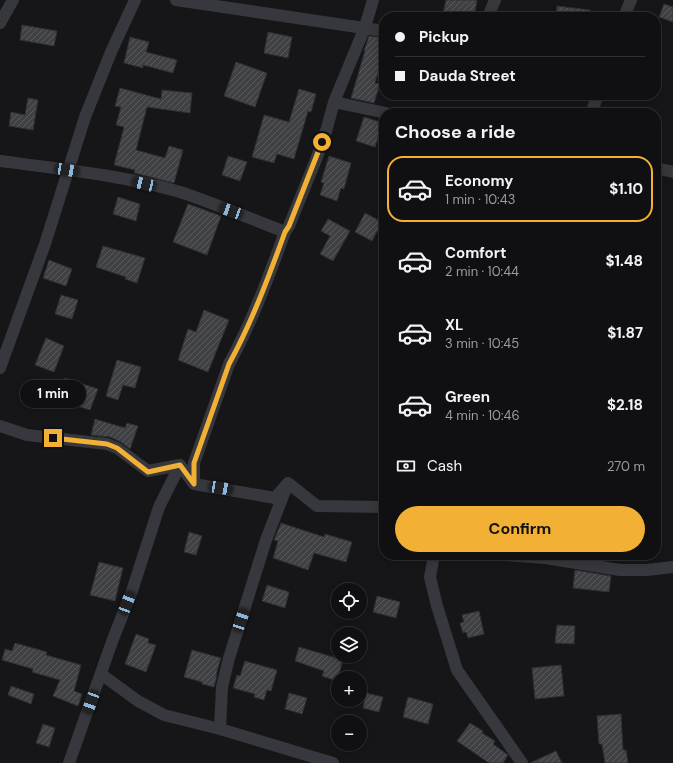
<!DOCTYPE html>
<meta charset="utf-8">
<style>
:root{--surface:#101012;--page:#19191b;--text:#f1f3f6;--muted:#9c9d9f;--line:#303032;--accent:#f2b134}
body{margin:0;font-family:"DM Sans",sans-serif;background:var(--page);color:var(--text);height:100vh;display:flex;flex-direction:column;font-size:15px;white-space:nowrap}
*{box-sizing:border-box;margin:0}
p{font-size:13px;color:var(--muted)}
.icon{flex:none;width:22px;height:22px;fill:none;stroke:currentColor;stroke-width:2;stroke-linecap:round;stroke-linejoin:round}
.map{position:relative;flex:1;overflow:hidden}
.sheet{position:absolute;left:379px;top:108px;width:282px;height:452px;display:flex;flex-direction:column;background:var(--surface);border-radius:16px;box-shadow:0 2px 10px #0003,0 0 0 1px var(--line)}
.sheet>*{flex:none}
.hud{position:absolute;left:379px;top:12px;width:282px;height:88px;border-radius:16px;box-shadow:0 2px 10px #0003,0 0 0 1px var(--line);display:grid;align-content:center;height:88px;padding:0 16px;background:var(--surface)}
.fabs{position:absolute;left:331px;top:583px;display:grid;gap:8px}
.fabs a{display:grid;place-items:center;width:36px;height:36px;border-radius:50%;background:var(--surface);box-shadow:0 2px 10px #0003,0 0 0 1px var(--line);font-size:20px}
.end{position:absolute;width:18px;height:18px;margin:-9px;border:5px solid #f2b134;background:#111;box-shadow:0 0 0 2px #111}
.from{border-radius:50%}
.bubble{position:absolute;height:28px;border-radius:14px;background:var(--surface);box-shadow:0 2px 10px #0003,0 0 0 1px var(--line);font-size:13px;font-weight:700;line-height:28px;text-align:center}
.car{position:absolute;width:12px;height:24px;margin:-12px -6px;border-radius:5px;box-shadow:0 0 3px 1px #0007;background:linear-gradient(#222 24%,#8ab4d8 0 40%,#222 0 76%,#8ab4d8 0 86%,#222 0)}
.hud b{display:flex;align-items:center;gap:14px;height:38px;font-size:15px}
.hud b+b{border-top:1px solid var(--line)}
.hud i{width:10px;height:10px;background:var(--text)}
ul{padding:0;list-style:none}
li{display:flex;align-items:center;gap:12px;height:66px;margin:0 8px 6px;padding:0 8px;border:2px solid transparent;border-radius:16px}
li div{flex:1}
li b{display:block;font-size:15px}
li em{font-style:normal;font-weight:700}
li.active{border-color:var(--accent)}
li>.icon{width:36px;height:36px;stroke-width:1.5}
h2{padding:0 16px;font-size:18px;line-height:48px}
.pay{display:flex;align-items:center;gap:10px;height:44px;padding:0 16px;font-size:15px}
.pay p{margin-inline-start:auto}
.cta{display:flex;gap:8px;margin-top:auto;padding:8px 16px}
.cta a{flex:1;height:46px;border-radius:24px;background:var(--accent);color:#111;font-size:16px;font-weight:700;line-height:46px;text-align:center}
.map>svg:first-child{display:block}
</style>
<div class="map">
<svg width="673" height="763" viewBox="0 0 673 763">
<defs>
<pattern id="building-hatch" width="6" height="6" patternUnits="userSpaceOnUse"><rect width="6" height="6" fill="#404145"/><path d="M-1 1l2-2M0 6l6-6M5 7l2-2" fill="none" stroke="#595a5e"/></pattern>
</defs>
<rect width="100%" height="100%" fill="#161618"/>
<!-- building -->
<path fill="url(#building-hatch)" stroke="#303034" d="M446 0H477L474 17H442Z
M664 4 673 7V22L659 17Z
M557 6 590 10V17H556Z
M22 25 57 31 54 46 20 40Z
M268 32 292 37 288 58 264 53Z
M369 36 384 38V53L375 83 380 84 374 103 351 98 365 51H364Z
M130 37 149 42 146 52 177 60 173 73 143 65V68L124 63Z
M236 62 267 73 255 107 224 96Z
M120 88 161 99 162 90 192 93 190 113 147 107 136 150 165 158 169 146 183 150 174 183 134 173 135 170 114 165 124 127 116 125 121 107 115 106Z
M299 89 316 94 311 112 308 111 294 159 277 154 274 163 252 157 264 115 289 122Z
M28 98 38 100 33 130 9 126 11 112 25 115Z
M364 117 383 123 375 147 356 141Z
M228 156 247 162 240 181 222 175Z
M329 156 351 163 344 189 341 188 337 201 320 195 324 183 321 182Z
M118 197 140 204 136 221 113 214Z
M188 204 221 216 207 255 173 242Z
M365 213 382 222 372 241 355 232Z
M328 219 350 231 333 261 320 254 330 236 321 231Z
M103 246 145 258 137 283 125 279 126 277 96 267Z
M49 260 72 269 66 286 43 278Z
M61 295 78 300 72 319 55 314Z
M204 310 229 320 208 372 178 360 188 329 196 332Z
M46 338 64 346 54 372 35 365Z
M117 360 141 367 135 388 123 385 118 400 106 396Z
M65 378 98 389 90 410 58 400Z
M95 419 125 428 127 423 138 426 130 449 121 442 110 437 91 435Z
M281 523 324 537 325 534 352 542 346 562 314 553 308 570 273 558 278 541 274 540Z
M189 532 202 536 196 555 184 552Z
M99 562 123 568 115 601 90 595Z
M575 570 611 576 609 592 573 588Z
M267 585 289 592 285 608 262 601Z
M377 596 400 602 396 618 373 612Z
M479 611 484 634 468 638 466 632 463 633 460 623 464 622 462 615Z
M557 625 575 626 574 644 555 643Z
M136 634 149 639 148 643 156 645 146 672 125 664Z
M15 643 47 652 46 655 81 665 74 691 82 694 78 706 53 696 60 680 32 672 33 669 2 660 5 649 12 651Z
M299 647 343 660 337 681 322 676 324 671 295 661Z
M192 650 221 658 216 675H217L214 687 202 684V682L184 677Z
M245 661 277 670 271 691 267 690 264 700 254 697 255 694 233 688 237 675 240 676Z
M561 665 564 696 535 699 532 668Z
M11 686 34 694 31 704 8 695Z
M289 693 307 698 302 714 285 709Z
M366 693 383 697 379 712 363 708Z
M408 697 433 704 428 724 403 717Z
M621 714 623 750H626L628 763H605L602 744H599L597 716Z
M470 723 483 731 482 733 495 741 493 744 508 755 503 763H489L457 741Z
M43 724 55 728 49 747 36 743Z
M556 751 562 763H530Z"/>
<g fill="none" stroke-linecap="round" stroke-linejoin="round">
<!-- minor -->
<path stroke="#37383d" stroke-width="12" d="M176 0 384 31
M488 17 495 0
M624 17 631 0
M0 23 13 0
M334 102 386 113
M591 113 598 95
M0 161C60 169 122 175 180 192 214 203 251 219 285 232
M656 168 673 172
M0 368 45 244 85 117 111 52 135 0
M0 426 27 435 107 444 117 448 148 471 180 465 194 484 275 498 288 483 317 506 384 507
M194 484V463L229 364C252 322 269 276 285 232L289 226 317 157 327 128 334 102 365 27 373 0
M434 555 430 577 437 606 457 670 522 763
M506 555 545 558 620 570H647L673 567
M101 674 138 701 164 715 220 729 333 763
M220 729 222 687 229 658 266 540 286 488
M69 763 113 639 132 591 159 507 180 465"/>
</g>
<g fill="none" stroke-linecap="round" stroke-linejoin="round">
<!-- route -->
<path stroke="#f2b134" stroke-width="5" d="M53 438 107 444 117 448 148 472 180 465 194 484V463L229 364C252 322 269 276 285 232L289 226 322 142"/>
</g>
</svg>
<div class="fabs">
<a><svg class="icon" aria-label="locate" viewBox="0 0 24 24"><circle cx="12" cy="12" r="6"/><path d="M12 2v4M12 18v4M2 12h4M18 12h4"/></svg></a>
<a><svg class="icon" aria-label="layers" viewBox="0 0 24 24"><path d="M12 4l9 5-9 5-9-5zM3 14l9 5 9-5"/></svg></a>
<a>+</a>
<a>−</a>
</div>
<i class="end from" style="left:322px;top:142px"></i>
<i class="end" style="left:53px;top:438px"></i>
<div class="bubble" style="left:20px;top:380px;width:66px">1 min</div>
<i class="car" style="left:67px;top:170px;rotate:100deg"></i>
<i class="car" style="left:144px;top:184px;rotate:283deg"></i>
<i class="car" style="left:231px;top:211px;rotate:290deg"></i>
<i class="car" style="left:221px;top:488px;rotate:100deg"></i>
<i class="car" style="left:127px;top:603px;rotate:21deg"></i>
<i class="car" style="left:241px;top:620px;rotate:19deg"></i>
<i class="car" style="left:91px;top:702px;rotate:200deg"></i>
<div class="hud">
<b><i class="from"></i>Pickup</b>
<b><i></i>Dauda Street</b>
</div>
<section class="sheet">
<h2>Choose a ride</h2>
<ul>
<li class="active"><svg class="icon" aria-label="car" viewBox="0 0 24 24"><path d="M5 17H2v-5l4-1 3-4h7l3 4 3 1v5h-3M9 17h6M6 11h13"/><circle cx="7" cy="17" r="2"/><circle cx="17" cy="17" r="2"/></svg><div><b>Economy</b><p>1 min · 10:43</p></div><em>$1.10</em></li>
<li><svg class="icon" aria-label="car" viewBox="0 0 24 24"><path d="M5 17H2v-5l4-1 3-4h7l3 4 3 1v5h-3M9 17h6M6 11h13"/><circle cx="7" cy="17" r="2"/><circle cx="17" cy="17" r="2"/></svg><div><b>Comfort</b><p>2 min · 10:44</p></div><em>$1.48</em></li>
<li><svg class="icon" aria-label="car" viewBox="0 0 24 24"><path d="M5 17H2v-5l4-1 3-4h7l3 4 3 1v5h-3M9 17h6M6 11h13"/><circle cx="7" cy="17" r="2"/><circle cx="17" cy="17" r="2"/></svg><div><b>XL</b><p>3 min · 10:45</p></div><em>$1.87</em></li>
<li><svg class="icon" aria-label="car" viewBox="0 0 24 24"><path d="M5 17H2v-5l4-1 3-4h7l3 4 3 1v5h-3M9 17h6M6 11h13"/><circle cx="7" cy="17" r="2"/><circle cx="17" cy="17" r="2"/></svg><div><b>Green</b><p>4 min · 10:46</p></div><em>$2.18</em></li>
</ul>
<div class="pay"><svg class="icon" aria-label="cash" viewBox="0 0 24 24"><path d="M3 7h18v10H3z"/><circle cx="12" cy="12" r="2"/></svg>Cash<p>270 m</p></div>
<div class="cta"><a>Confirm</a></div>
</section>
</div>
